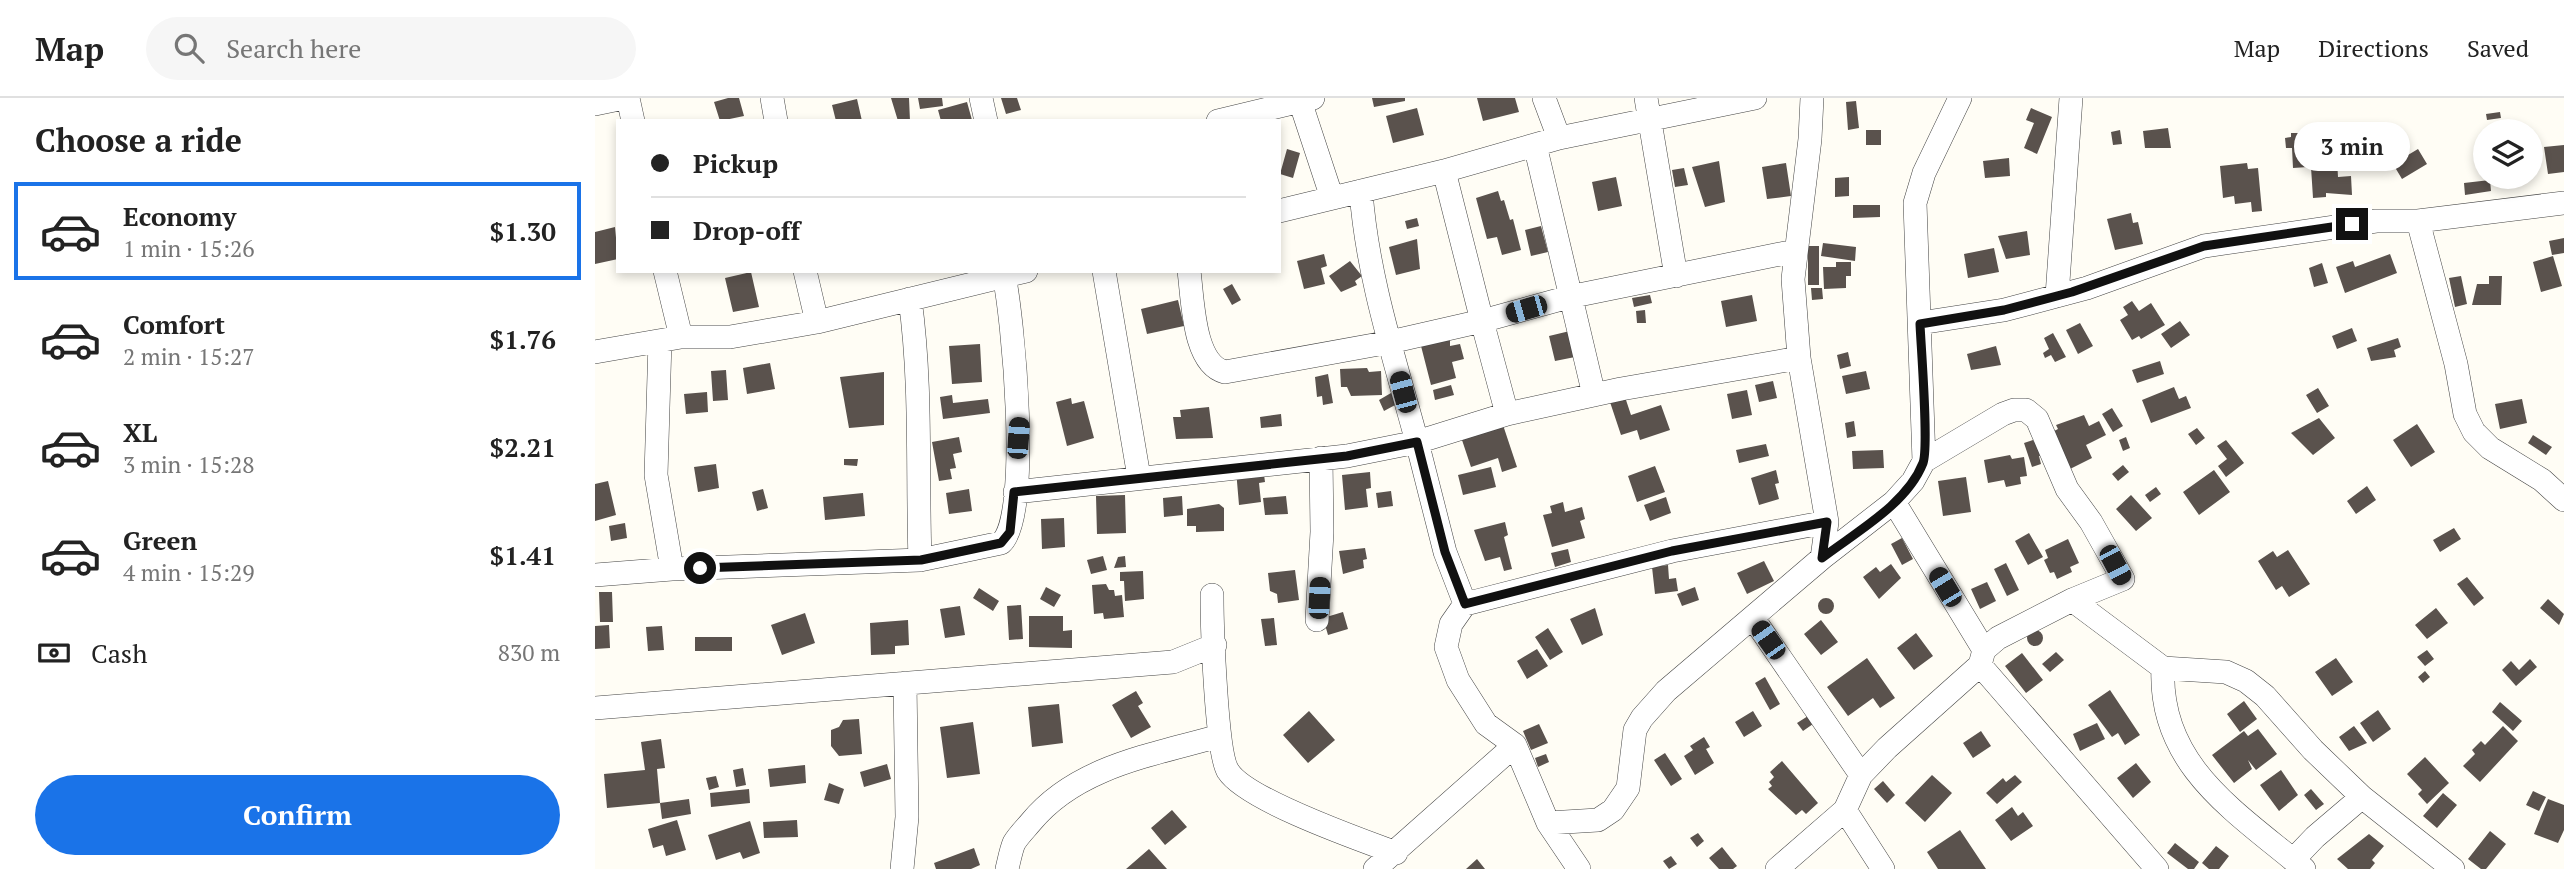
<!DOCTYPE html>
<meta charset="utf-8">
<style>
:root{--surface:#fff;--page:#f6f6f6;--text:#222;--muted:#767676;--line:#e0e0e0;--accent:#1a73e8}
body{margin:0;font-family:"PT Serif",serif;background:var(--page);color:var(--text);height:100vh;display:flex;flex-direction:column;font-size:26px;white-space:nowrap}
*{box-sizing:border-box;margin:0}
p{font-size:23px;color:var(--muted)}
.icon{flex:none;width:38px;height:38px;fill:none;stroke:currentColor;stroke-width:2;stroke-linecap:round;stroke-linejoin:round}
.map{position:relative;flex:1;overflow:hidden}
.details{display:flex;flex-direction:column;background:var(--surface);width:595px}
.details>*{flex:none}
.guide{position:absolute;left:21px;top:21px;width:665px;height:154px;border-radius:0px;box-shadow:0 4px 10px #0003;display:grid;align-content:center;height:154px;padding:0 35px;background:var(--surface)}
.controls{position:absolute;left:1878px;top:21px;display:grid;gap:14px}
.controls a{display:grid;place-items:center;width:70px;height:70px;border-radius:50%;background:var(--surface);box-shadow:0 4px 10px #0003;font-size:35px}
.end{position:absolute;width:32px;height:32px;margin:-16px;border:9px solid #111;background:#fff;box-shadow:0 0 0 4px #fff}
.from{border-radius:50%}
.bubble{position:absolute;height:49px;border-radius:24px;background:var(--surface);box-shadow:0 4px 10px #0003;font-size:23px;font-weight:700;line-height:49px;text-align:center}
.car{position:absolute;width:21px;height:42px;margin:-21px -10px;border-radius:9px;box-shadow:0 0 5px 2px #0007;background:linear-gradient(#222 24%,#8ab4d8 0 40%,#222 0 76%,#8ab4d8 0 86%,#222 0)}
.guide b{display:flex;align-items:center;gap:24px;height:66px;font-size:26px}
.guide b+b{border-top:2px solid var(--line)}
.guide i{width:18px;height:18px;background:var(--text)}
ul{padding:0;list-style:none}
li{display:flex;align-items:center;gap:21px;height:98px;margin:0 14px 10px;padding:0 21px;border:4px solid transparent;border-radius:0px}
li div{flex:1}
li b{display:block;font-size:26px}
li em{font-style:normal;font-weight:700}
li.current{border-color:var(--accent)}
li>.icon{width:63px;height:63px;stroke-width:1.5}
h2{padding:0 35px;font-size:32px;line-height:84px}
.pay{display:flex;align-items:center;gap:18px;height:77px;padding:0 35px;font-size:26px}
.pay p{margin-inline-start:auto}
.primary-button{display:flex;gap:14px;margin-top:auto;padding:14px 35px}
.primary-button a{flex:1;height:80px;border-radius:42px;background:var(--accent);color:#fff;font-size:28px;font-weight:700;line-height:80px;text-align:center}
header{display:flex;align-items:center;gap:42px;box-sizing:border-box;height:98px;padding:0 35px;background:var(--surface);border-bottom:2px solid var(--line)}
header strong{font-size:33px}
nav{display:flex;gap:38px;margin-inline-start:auto;font-size:24px}
.search{width:490px;height:63px;background:var(--page);display:flex;align-items:center;gap:18px;box-sizing:border-box;padding:0 24px;border-radius:38px;color:var(--muted);font-size:26px}
main{display:flex;flex:1;min-height:0}
.map>svg:first-child{display:block}
</style>
<header>
<strong>Map</strong>
<div class="search"><svg class="icon" aria-label="search" viewBox="0 0 24 24"><circle cx="10" cy="10" r="6"/><path d="M15 15l6 6"/></svg>Search here</div>
<nav><a>Map</a><a>Directions</a><a>Saved</a></nav>
</header>
<main>
<section class="details">
<h2>Choose a ride</h2>
<ul>
<li class="current"><svg class="icon" aria-label="car" viewBox="0 0 24 24"><path d="M5 17H2v-5l4-1 3-4h7l3 4 3 1v5h-3M9 17h6M6 11h13"/><circle cx="7" cy="17" r="2"/><circle cx="17" cy="17" r="2"/></svg><div><b>Economy</b><p>1 min · 15:26</p></div><em>$1.30</em></li>
<li><svg class="icon" aria-label="car" viewBox="0 0 24 24"><path d="M5 17H2v-5l4-1 3-4h7l3 4 3 1v5h-3M9 17h6M6 11h13"/><circle cx="7" cy="17" r="2"/><circle cx="17" cy="17" r="2"/></svg><div><b>Comfort</b><p>2 min · 15:27</p></div><em>$1.76</em></li>
<li><svg class="icon" aria-label="car" viewBox="0 0 24 24"><path d="M5 17H2v-5l4-1 3-4h7l3 4 3 1v5h-3M9 17h6M6 11h13"/><circle cx="7" cy="17" r="2"/><circle cx="17" cy="17" r="2"/></svg><div><b>XL</b><p>3 min · 15:28</p></div><em>$2.21</em></li>
<li><svg class="icon" aria-label="car" viewBox="0 0 24 24"><path d="M5 17H2v-5l4-1 3-4h7l3 4 3 1v5h-3M9 17h6M6 11h13"/><circle cx="7" cy="17" r="2"/><circle cx="17" cy="17" r="2"/></svg><div><b>Green</b><p>4 min · 15:29</p></div><em>$1.41</em></li>
</ul>
<div class="pay"><svg class="icon" aria-label="cash" viewBox="0 0 24 24"><path d="M3 7h18v10H3z"/><circle cx="12" cy="12" r="2"/></svg>Cash<p>830 m</p></div>
<div class="primary-button"><a>Confirm</a></div>
</section>
<div class="map">
<svg width="1969" height="771" viewBox="0 0 1969 771">
<rect width="100%" height="100%" fill="#fffdf5"/>
<!-- building -->
<path fill="#5a524d" d="M133 0H144L149 18 125 23 119 4Z
M296 0H314L315 23H303Z
M323 0H347L348 8 325 11Z
M406 0H422L426 12 411 16Z
M777 0H810V3L779 9Z
M882 0H920L924 14 888 23Z
M262 1 267 23H241L237 7Z
M1261 3 1264 30 1253 32 1251 4Z
M372 4 377 22 346 23 343 12Z
M822 10 829 37 798 45 791 18Z
M1436 10 1457 19 1442 56 1429 50 1439 25 1431 22Z
M1905 14 1906 20 1892 22 1891 16Z
M1573 30 1576 50H1550L1548 33Z
M1271 32H1286V47H1271Z
M1525 32 1527 46 1518 47 1516 34Z
M1789 32 1798 57 1788 61 1779 36Z
M1765 33 1768 50 1757 52 1754 35Z
M1696 35H1712L1713 69 1698 70 1697 50H1691L1690 40 1696 39Z
M1969 47V74L1953 76 1949 49Z
M692 51 705 55 698 80 685 76Z
M1823 51 1832 66 1807 81 1798 66Z
M1414 60 1415 78 1390 80 1388 63Z
M1742 62 1743 79 1756 78 1757 97 1731 95V99L1718 100 1716 69H1724V63Z
M1124 63 1130 104 1110 109 1097 69Z
M1191 65 1196 98 1172 101 1167 69Z
M1652 65 1653 71 1663 70 1667 113 1657 114 1656 104 1640 106 1639 98 1628 100 1625 68Z
M1089 70 1093 87 1080 89 1077 72Z
M1021 79 1027 108 1003 113 997 84Z
M1254 79V98L1240 99V80Z
M1895 82 1896 93 1870 97 1869 85Z
M903 93 906 103 909 102 915 122 918 121 926 152 907 157 902 139 892 141 881 100Z
M1258 107H1285V119L1258 120Z
M1536 115 1538 125 1543 124 1548 146 1520 152 1512 121Z
M822 120 824 128 812 131 810 123Z
M946 128 953 154 936 158 930 132Z
M20 129 23 161 0 166V134Z
M1432 133 1435 157 1411 161 1403 138Z
M1969 140V155L1957 157 1954 143Z
M822 141 825 171 801 177 794 149Z
M1228 145 1261 149 1260 163 1226 158Z
M1213 148H1224V187H1213Z
M1399 150 1404 174 1373 180 1369 156Z
M729 156 732 168 726 170 730 186 709 191 702 163Z
M1795 156 1802 175 1750 195 1741 169 1758 163 1760 169Z
M1958 158 1967 188 1946 194 1938 164Z
M755 163 767 178 760 183 762 187 746 194 734 178Z
M1241 164H1256V178H1251V190L1229 191 1228 169H1241Z
M1727 165 1733 185 1719 189 1714 170Z
M156 174 164 209 138 214 130 180Z
M1866 178 1872 206 1860 209 1854 180Z
M1894 178H1907L1906 207H1877L1882 186H1894Z
M637 186 646 202 637 207 628 191Z
M1216 190H1227L1228 201 1217 202Z
M1055 197 1057 205 1039 209 1037 200Z
M1157 197 1162 223 1131 229 1126 203Z
M583 202 589 228 552 236 546 211Z
M1537 203 1544 213 1556 205 1570 227 1546 241 1544 238 1537 242 1525 222 1533 217 1528 209Z
M1050 212 1051 225H1042L1041 213Z
M1585 223 1595 237 1576 250 1566 236Z
M1485 225 1498 248 1483 256 1471 232Z
M1757 230 1762 243 1742 251 1737 238Z
M979 232 985 258 960 263 954 238Z
M1458 235 1471 259 1460 264 1456 257 1450 260 1448 255 1454 251 1449 240Z
M1803 240 1806 249 1799 252 1801 259 1776 263 1772 250Z
M855 241V248L865 246 869 261 857 264 861 280 836 287 826 248Z
M385 246 387 284 357 286 354 248Z
M1401 248 1406 267 1376 272 1372 256Z
M1253 254 1256 268 1245 271 1242 257Z
M1565 263 1569 276 1542 285 1537 272Z
M175 265 180 291 152 296 148 270Z
M772 270 774 274 786 273 787 297 756 298 752 289H746L745 271Z
M131 272 133 302 118 303 116 273Z
M1271 273 1275 291 1251 296 1247 278Z
M289 274V327L254 330 245 279Z
M733 276 738 305 728 307 727 298 722 299 720 279Z
M1178 283 1182 300 1164 304 1160 287Z
M856 287 859 297 840 302 838 292Z
M1579 289 1584 301 1591 298 1596 310 1556 325 1547 302Z
M1723 290 1734 308 1722 315 1711 297Z
M1152 292 1157 317 1137 321 1132 296Z
M112 294 113 314 91 316 89 296Z
M796 295 802 306 789 313 784 302Z
M1029 296 1036 317 1066 307 1075 332 1045 342 1042 332 1026 337 1014 301Z
M357 297 358 305 393 301 395 315 348 321 345 299Z
M476 300 477 306 489 303 499 340 472 348 461 304Z
M1927 301 1932 325 1905 331 1900 306Z
M614 309 618 340 581 341 578 319H586L585 312Z
M1517 310 1528 328 1518 334 1507 316Z
M686 316 687 328 666 330 665 319Z
M1489 317 1494 328 1504 323 1511 337 1491 347 1497 360 1475 371 1457 334 1463 331 1461 327Z
M1724 320 1740 340 1718 357 1696 335Z
M906 321 922 369 907 374 903 360 876 369 867 342 884 336Z
M1259 323 1261 338 1252 340 1250 325Z
M1822 326 1840 354 1816 369 1798 342Z
M1602 330 1610 340 1601 347 1593 336Z
M1938 337 1957 349 1951 357 1933 345Z
M364 339 367 354 358 356 361 370 355 371 357 381 344 383 337 344Z
M1531 339 1535 350 1528 353 1524 342Z
M1438 342 1447 357 1444 358 1446 366 1437 369 1429 345Z
M1631 342 1649 365 1631 379 1623 368 1632 361 1622 348Z
M1171 346 1174 358 1144 365 1141 352Z
M1288 352 1289 370 1258 371 1257 353Z
M1415 357 1417 361 1429 359 1432 378 1425 379 1426 386 1411 389 1409 382 1393 385 1389 362Z
M249 361H263L262 368 249 367Z
M121 366 124 390 103 394 99 369Z
M1528 367 1534 374 1523 383 1517 376Z
M1060 368 1070 394 1042 404 1033 378Z
M668 369 670 384 664 385 666 404 644 407 641 372Z
M896 369 901 389 868 397 863 377Z
M1181 372 1184 385 1180 386 1184 401 1164 407 1156 380Z
M1619 372 1635 394 1604 417 1588 394Z
M775 374 776 390 771 391 773 409 750 412 747 377Z
M1371 379 1376 414 1348 418 1343 383Z
M13 383 21 417 0 423V386Z
M1772 388 1781 402 1761 416 1752 403Z
M1561 389 1566 396 1555 404 1550 397Z
M168 391 173 410 162 413 157 394Z
M374 391 377 413 354 416 351 395Z
M796 393 798 408 783 410 781 395Z
M268 395 270 418 230 422 228 399Z
M530 397 531 435 502 436 501 398Z
M1536 397 1557 420 1541 433 1521 411Z
M587 398 588 417 569 419 568 400Z
M691 398 693 416 670 417 668 400Z
M1071 399 1076 415 1055 423 1049 407Z
M968 404 970 414 987 409 990 421 985 423 990 440 957 449 948 417 957 415 955 408Z
M624 406 629 410V433L601 434V428H592V411Z
M469 420 470 449 447 451 446 421Z
M910 424 913 437 909 439 917 471 909 473 905 459 890 463 879 432Z
M30 425 32 440 16 443 14 428Z
M1859 430 1866 441 1845 454 1838 442Z
M1434 435 1448 459 1433 467 1420 443Z
M1307 440 1318 461 1307 467 1296 446Z
M1473 441 1484 465 1475 469 1477 474 1462 481 1459 474 1455 475 1449 462 1453 460 1450 452Z
M770 450 772 461 768 462 769 470 748 476 744 453Z
M973 451 976 464 960 469 956 455Z
M1693 452 1715 486 1694 499 1687 488 1681 492 1663 463 1678 453 1682 459Z
M508 458 512 472 496 476 492 462Z
M530 458 531 469 519 470 523 459Z
M1169 463 1179 483 1152 496 1142 475Z
M1411 465 1424 492 1412 498 1399 471Z
M1296 466 1306 480 1284 501 1268 479 1281 469 1285 474Z
M1073 467 1074 481 1081 480 1083 493 1060 496 1057 469Z
M700 472 704 502 683 505 682 496 675 493 673 475Z
M548 473 549 501 530 503 529 483H525V474Z
M1872 479 1889 500 1879 508 1862 486Z
M1392 484 1401 503 1385 511 1376 491Z
M511 486 514 492H519L520 498 527 497 529 519 509 521 508 515 499 516 497 487Z
M451 489 466 497 459 509 445 501Z
M1100 489 1104 502 1087 508 1082 496Z
M384 490 404 503 398 513 378 500Z
M4 494H17L18 524H5Z
M1223 508a8 8 0 1 1 16 0a8 8 0 1 1-16 0Z
M1953 501 1969 516 1964 527 1945 510Z
M426 507 428 541 414 542 412 508Z
M365 508 370 537 350 540 345 511Z
M1000 510 1008 537 987 547 975 521Z
M1841 510 1853 525 1832 541 1820 527Z
M748 514 753 531 733 537 728 520Z
M210 515 220 545 187 557 176 527Z
M434 518H468V533L477 532V550L434 549Z
M679 520 682 547 670 548 666 521Z
M313 522 314 547 300 548V556L276 557 275 525Z
M1226 522 1243 544 1226 557 1209 536Z
M14 527 15 550 0 551V528Z
M67 528 69 552 53 553 51 529Z
M953 530 968 554 955 562 940 539Z
M1432 540a8 8 0 1 1 16 0a8 8 0 1 1-16 0Z
M1321 535 1338 558 1319 572 1302 550Z
M100 539H137V553H100Z
M942 551 953 568 932 581 922 563Z
M1832 552 1839 561 1830 568 1822 559Z
M1461 554 1469 562 1455 574 1447 566Z
M1427 555 1448 582 1431 595 1410 568Z
M1272 560 1300 600 1285 610 1278 600 1253 618 1232 589Z
M1741 560 1758 584 1737 598 1720 574Z
M1935 561 1942 569 1921 588 1907 572 1916 563 1924 572Z
M1830 573 1835 579 1828 585 1823 579Z
M1170 579 1185 606 1175 612 1160 585Z
M1515 592 1545 637 1530 647 1523 635 1517 639 1493 607Z
M541 593 548 605 543 608 556 629 536 640 517 607Z
M1649 603 1662 621 1645 634 1632 616Z
M1905 604 1927 623 1918 633 1897 614Z
M464 606 468 645 437 649 433 609Z
M1783 612 1796 631 1778 644 1765 625Z
M714 613 740 642 713 665 688 637Z
M1158 613 1167 628 1149 639 1140 624Z
M1213 618 1218 626 1208 633 1202 625Z
M264 621 267 656 244 658 236 648V632L244 629 248 622Z
M378 624 385 676 352 680 345 629Z
M1502 625 1510 641 1485 653 1478 636Z
M944 626 953 645 936 652 928 633Z
M1759 628 1772 645 1754 653 1744 639Z
M1908 628 1923 643 1885 684 1868 668 1880 656 1877 652 1886 643 1890 647Z
M1663 631 1682 656 1661 672 1653 662 1657 671 1639 685 1617 657 1649 633 1653 638Z
M1386 633 1396 648 1378 660 1368 645Z
M1109 639 1115 649 1111 651 1119 665 1100 677 1089 658 1098 652 1095 648Z
M66 641 70 670 62 671 65 705 12 710 9 676 50 672 46 644Z
M1070 655 1087 681 1076 688 1059 662Z
M951 656 954 664 943 669 940 660Z
M1830 659 1854 685 1832 706 1823 696 1827 692 1812 676Z
M1187 663 1223 705 1211 716 1207 712 1201 717 1173 691 1177 688 1174 684 1179 679 1175 674Z
M1541 665 1556 684 1538 700 1522 680Z
M292 666 296 681 269 689 265 674Z
M210 667 211 685 175 689 173 671Z
M148 670 151 687 141 689 138 672Z
M1686 672 1703 697 1684 713 1665 687Z
M1337 677 1357 695 1330 724 1310 705Z
M1420 677 1427 684 1402 706 1391 695 1408 680 1411 684Z
M121 678 124 689 114 692 111 680Z
M1288 683 1300 697 1292 705 1279 691Z
M234 685 249 691 244 706 229 702Z
M154 691 155 705 116 709 115 695Z
M1716 691 1729 706 1721 712 1709 697Z
M1938 693 1951 699 1944 713 1931 707Z
M1848 695 1862 707 1842 730 1828 718Z
M94 701 96 716 67 721 65 705Z
M1953 701 1969 707V732L1963 745 1939 736Z
M1417 709 1423 718 1428 714 1438 728 1416 743 1400 722Z
M577 712 592 729 570 747 556 730Z
M82 722 91 752 71 758 68 747 58 750 53 731Z
M202 722 203 739 169 740 168 724Z
M155 723 165 755 148 761 145 754 121 762 113 737Z
M1365 732 1391 771H1343L1332 754Z
M1895 733 1911 746 1891 771H1886L1873 761Z
M1103 735 1109 743 1102 749 1095 740Z
M1774 736 1789 748 1777 762 1780 765 1775 771H1753L1742 761Z
M1580 745 1604 764 1599 771H1593L1572 755Z
M1621 748 1634 758 1624 771H1614L1607 765Z
M1127 749 1142 768 1138 771H1124L1114 760Z
M379 750 385 767 376 771H341L339 765Z
M554 751 572 771H531Z
M1076 758 1082 766 1074 771 1068 763Z
M882 761 890 771H871Z"/>
<g fill="none" stroke-linecap="round" stroke-linejoin="round">
<defs>
<path id="minor" d="M33 0 38 23
M177 0 181 23
M386 0 391 23
M704 0 737 100
M949 0 964 40
M1051 0 1081 178
M1217 0 1215 41 1198 181 1204 260 1232 424 1227 460
M0 6 29 0
M623 23 718 0
M940 47 999 297
M849 73 887 223 974 199 1200 153
M684 113 849 73 964 40 1160 0
M1823 123 1861 266 1870 316 1879 334 1895 350 1947 382 1969 402
M70 173 86 239
M210 173 222 224
M509 173 544 379
M594 173C598 202 598 266 630 274L795 244 887 223 912 316 822 344C800 262 772 178 766 93
M1462 198 1476 0
M315 201C327 288 322 375 325 462
M1325 225 1409 212 1492 190 1609 148 1781 123H1823L1969 105
M65 243 61 377 77 471
M0 254 86 239H135L222 224 431 173
M912 316 1026 291 1204 260
M1329 363 1408 316 1419 312H1431L1442 321 1472 391 1496 424 1528 481 1477 502
M420 394 752 358 822 344 850 454 870 506 856 526 851 549 863 582 891 626 920 647 953 725 984 771
M0 477 77 471 325 462 406 445C437 419 418 215 408 173
M617 497C617 525 621 655 633 673 651 702 766 742 801 755
M870 506 1077 453 1232 424
M1158 520 1266 677
M722 522 727 434 726 360
M1389 552 1403 540 1477 502 1568 570 1631 574 1651 583 1670 598 1718 652 1767 699 1858 771
M1385 567 1562 771
M1568 570C1563 668 1643 715 1709 771
M0 610 578 564 620 547
M1250 712 1288 771
M953 725 1003 722 1018 712 1033 690 1040 632 1047 620 1071 593 1227 460 1299 404 1318 383 1329 363 1320 105 1329 75 1365 0
M1698 762 1720 739 1767 699
M307 771 312 719 310 585
M412 771C414 763 416 752 419 745 423 738 431 730 436 724 482 668 558 657 624 638
M780 771 920 647
M1182 771 1250 712 1266 677 1292 650 1385 567 1389 552 1299 404"/>
</defs>
<!-- minor casing -->
<use href="#minor" stroke="#444" stroke-width="24"/>
<!-- minor -->
<use href="#minor" stroke="#fff" stroke-width="23"/>
</g>
<g fill="none" stroke-linecap="round" stroke-linejoin="round">
<!-- route -->
<path stroke="#111" stroke-width="9" d="M105 470 326 462 406 445 415 434 419 394 752 358 822 344 850 454 870 506 1077 453 1232 424 1227 460C1261 434 1312 406 1328 365 1334 349 1326 249 1325 226L1409 212 1477 194 1609 148 1757 126"/>
</g>
</svg>
<div class="controls">
<a><svg class="icon" aria-label="layers" viewBox="0 0 24 24"><path d="M12 4l9 5-9 5-9-5zM3 14l9 5 9-5"/></svg></a>
</div>
<i class="end from" style="left:105px;top:470px"></i>
<i class="end" style="left:1757px;top:126px"></i>
<div class="bubble" style="left:1699px;top:24px;width:116px">3 min</div>
<i class="car" style="left:931px;top:211px;rotate:254deg"></i>
<i class="car" style="left:808px;top:294px;rotate:345deg"></i>
<i class="car" style="left:423px;top:340px;rotate:4deg"></i>
<i class="car" style="left:1520px;top:467px;rotate:152deg"></i>
<i class="car" style="left:1350px;top:489px;rotate:329deg"></i>
<i class="car" style="left:724px;top:500px;rotate:3deg"></i>
<i class="car" style="left:1173px;top:542px;rotate:325deg"></i>
<div class="guide">
<b><i class="from"></i>Pickup</b>
<b><i></i>Drop-off</b>
</div>
</div>
</main>
